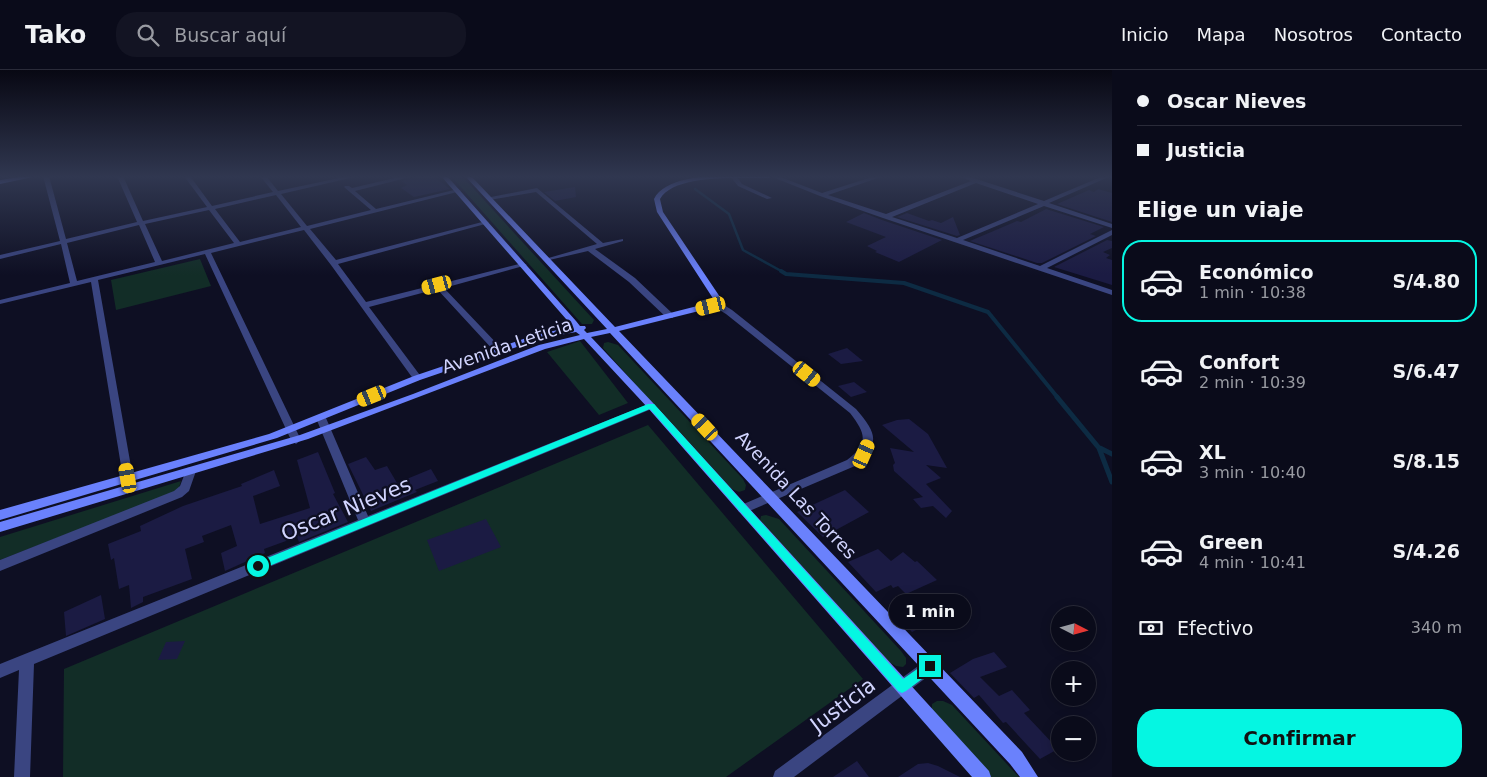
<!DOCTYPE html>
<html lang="es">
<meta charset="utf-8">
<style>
:root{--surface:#0a0b1a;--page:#131423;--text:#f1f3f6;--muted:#999ba2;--line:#2a2b39;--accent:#05f6e2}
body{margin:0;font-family:"DejaVu Sans",sans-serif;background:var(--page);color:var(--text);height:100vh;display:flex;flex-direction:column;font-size:19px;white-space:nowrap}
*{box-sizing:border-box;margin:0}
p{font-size:16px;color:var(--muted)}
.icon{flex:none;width:28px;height:28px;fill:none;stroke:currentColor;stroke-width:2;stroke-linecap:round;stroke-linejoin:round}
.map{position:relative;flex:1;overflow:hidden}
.details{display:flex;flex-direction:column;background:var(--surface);width:375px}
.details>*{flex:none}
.guide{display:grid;align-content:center;height:110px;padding:0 25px;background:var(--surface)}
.needle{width:32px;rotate:96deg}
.buttons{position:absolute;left:1051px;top:536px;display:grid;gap:10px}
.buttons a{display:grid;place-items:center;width:45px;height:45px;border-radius:50%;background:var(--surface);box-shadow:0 2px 12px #0003,0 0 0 1px var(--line);font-size:25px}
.end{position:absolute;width:22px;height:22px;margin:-11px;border:6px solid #05f6e2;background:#111;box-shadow:0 0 0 2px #111}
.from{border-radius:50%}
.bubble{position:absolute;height:35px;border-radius:18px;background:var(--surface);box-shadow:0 2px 12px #0003,0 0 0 1px var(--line);font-size:16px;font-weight:600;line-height:35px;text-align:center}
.car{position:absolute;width:15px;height:30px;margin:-15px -8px;border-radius:6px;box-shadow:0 0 4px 1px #0007;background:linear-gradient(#f5c518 24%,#345 0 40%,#f5c518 0 76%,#345 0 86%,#f5c518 0)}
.guide b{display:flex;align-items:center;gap:18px;height:48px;font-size:19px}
.guide b+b{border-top:1px solid var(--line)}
.guide i{width:12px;height:12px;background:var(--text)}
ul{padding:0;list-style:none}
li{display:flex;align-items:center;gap:15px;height:82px;margin:0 10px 8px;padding:0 15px;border:2px solid transparent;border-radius:20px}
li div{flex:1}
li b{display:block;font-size:19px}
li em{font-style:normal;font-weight:600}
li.selected{border-color:var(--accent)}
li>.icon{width:45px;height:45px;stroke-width:1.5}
h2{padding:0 25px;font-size:22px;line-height:60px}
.pay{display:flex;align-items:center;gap:12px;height:55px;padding:0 25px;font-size:19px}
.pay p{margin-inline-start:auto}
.cta{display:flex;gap:10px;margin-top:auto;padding:10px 25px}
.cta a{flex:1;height:58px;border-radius:20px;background:var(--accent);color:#111;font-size:20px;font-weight:600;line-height:58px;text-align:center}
header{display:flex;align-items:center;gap:30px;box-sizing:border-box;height:70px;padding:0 25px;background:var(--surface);border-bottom:1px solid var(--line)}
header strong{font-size:24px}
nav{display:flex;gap:28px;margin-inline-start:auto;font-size:18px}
.search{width:350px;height:45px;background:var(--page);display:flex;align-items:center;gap:12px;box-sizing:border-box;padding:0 18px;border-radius:20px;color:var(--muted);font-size:19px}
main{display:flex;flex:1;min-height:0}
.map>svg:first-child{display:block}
</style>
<header>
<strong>Tako</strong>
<div class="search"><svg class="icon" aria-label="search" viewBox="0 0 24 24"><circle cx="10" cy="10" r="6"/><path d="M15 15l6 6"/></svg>Buscar aquí</div>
<nav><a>Inicio</a><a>Mapa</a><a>Nosotros</a><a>Contacto</a></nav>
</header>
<main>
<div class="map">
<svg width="1112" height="707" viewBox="0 0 1112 707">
<rect width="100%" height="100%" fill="#0e0f23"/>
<!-- green -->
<path fill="#122d27" d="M451 106H462L594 250 592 254H582Z
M200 189 211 216 116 240 111 210Z
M580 271 628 333 599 345 547 282Z
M608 272 618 275 743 409 746 415 745 420 739 422 727 417 603 278 604 273Z
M648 355 863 609 726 707H63L64 599Z
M181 411 178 421 0 490V467Z
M766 445 779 449 901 581 906 588V594L903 597 896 596 887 591 760 451 761 446Z
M937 631H943L952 635 1019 707H991L932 641V634Z"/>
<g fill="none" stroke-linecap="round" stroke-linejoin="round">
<!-- stream-far2 -->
<path stroke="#0d2b43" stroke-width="2.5" d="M695 119 729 144 743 180 783 202"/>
<!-- stream-far1 -->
<path stroke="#0d2b43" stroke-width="4" d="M781 201 786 204 904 213 988 242 1058 328"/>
<!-- stream -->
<path stroke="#0d2b43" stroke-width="5" d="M1057 327 1099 378 1112 412
M1100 378 1112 384"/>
</g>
<!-- building -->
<path fill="#1b1b43" d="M419 106H433L450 119 414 127 401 118 407 115 401 111Z
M575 117 576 127 555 131 544 122Z
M1098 119 1112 123V152L1057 134 1089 120 1094 122Z
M1046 139 1104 157 1090 164 1096 166 1042 193H1037L970 171 1017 151 1021 152Z
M864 143 882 150 942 170 899 192 875 182 877 181 867 176 886 167 846 152Z
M907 143 929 151 932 150 941 153 953 147 960 165 957 166 897 147Z
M1107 170 1112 171V178L1103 182 1110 185 1106 188 1112 190V215L1054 197Z
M847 278 863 291 841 294 828 284Z
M854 312 867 322 851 327 838 316Z
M909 349 928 364 947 398 926 395 941 408 926 414 952 441 946 448 933 436 921 438 913 429 923 427 894 401 893 395 895 393 890 378 914 382 882 355 897 350Z
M318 382 335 423 333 424 348 452 299 472 297 467 264 479 265 483 225 501 221 483 237 476 231 455 202 466 204 472 185 479 192 509 143 527V532L131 538 129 515 119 519 114 488 111 490 108 474 141 461 140 456 183 436 242 416 241 414 274 400 280 416 253 426 260 454 310 438 297 390Z
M366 387 375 400 387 396 397 413 431 399 438 411 415 420 417 422 371 441 348 394Z
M845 420 869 442 823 467 797 442Z
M486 449 501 477 439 501 427 470Z
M878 479 891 491 903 482 915 492 917 491 937 510 906 524 898 516 893 518 891 515 876 522 848 492Z
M101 525 105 549 66 566 64 542Z
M920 530 929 539 920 543 930 553 912 562 900 549 904 547 897 540Z
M185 571 177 589 158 590 166 572Z
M994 582 1007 597 980 607 999 626 1012 620 1030 640 1024 643 1058 679 1040 689 1006 652 1003 653 979 625 974 628 950 603 973 589Z
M857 691 869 707H833Z
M928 693 938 696 960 707H898L918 694Z"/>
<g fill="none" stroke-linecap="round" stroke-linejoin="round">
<!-- street -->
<path fill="#3a4581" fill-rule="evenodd" d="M43 106H49L66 169 137 152 117 106H123L143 151 207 137 184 106H190L212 136 273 122 260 106H266L278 121 348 106H359L281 124 307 156 371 140 344 117 345 116H349L352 118 403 106H414L355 121 376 139 458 119 461 121 310 159 336 190 486 151 489 153 338 194 366 232 434 215 437 213 440 214 523 193 527 195 444 218 501 278 502 280 501 282H495L437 219 369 237 422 308 417 311 414 310 331 195 304 160 211 183 301 370 296 374 291 370 205 184 98 210 133 408 132 411H124L123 408 91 212 0 234V230L70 213 61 174 0 189V185L60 171ZM276 125 301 157 240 172 215 139ZM209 140 234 173 162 191 145 154ZM139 155 155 192 77 211 67 173Z
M730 106H736L742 114 772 128 767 129 738 116Z
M770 106H778L822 123 875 106H884L828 125 886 144 971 111 958 106H967L1044 131 1103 106H1111L1049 133 1112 154V158L1044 136 963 170 1040 196 1112 160V165L1047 198 1112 220V225L883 148 820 126ZM976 113 1038 134 957 168 892 147Z
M537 118 603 173 623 169V171L595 179 635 208 673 244V248H667L629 212 588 181 545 191V189L597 174 536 122 489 130 486 128Z
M713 232H719L732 240 856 339C877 363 881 374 855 396L747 442 743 443 739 442 737 439 739 436 847 390C869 373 866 364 850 343L726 244 713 236Z
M651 333 654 334 656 336 654 338 34 594 30 707H14L19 600 0 608V594L358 450 316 348 317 346 321 345 326 348 368 446Z
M191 397 195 398 196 401 189 421 182 427 0 501V490L174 421 180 416 187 398Z
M930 589 935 591 937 596 935 601 794 707H773L775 701 925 591Z"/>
<!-- secondary -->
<path fill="#6a81fc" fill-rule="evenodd" d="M25 106H38L0 114V110Z
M441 106H447L576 251 580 256H585L586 258 584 260 587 263 607 259 465 106H471L615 257 713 232 714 230 657 142 654 129C669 99 743 106 772 106L769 108C742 109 675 103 660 129L663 142 722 230 719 236 619 261 1022 682 1038 707H1020L1010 694 610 263 591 267 654 334 989 701 991 707H972L648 338 584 269 545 279 308 369 0 462V452L300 365 413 324 539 275 580 265 576 262 543 268 420 310 277 368 0 450V440L269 364 414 306 538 264 573 257Z"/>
</g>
<!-- sky -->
<linearGradient id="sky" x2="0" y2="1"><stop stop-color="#080813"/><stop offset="0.52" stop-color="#303750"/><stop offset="1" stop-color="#303750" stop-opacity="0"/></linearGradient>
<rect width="1112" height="205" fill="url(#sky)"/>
<!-- route -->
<path fill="#05f6e2" d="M648 334H654L903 609 930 590 934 592 936 596 934 600 906 621 902 623 898 621 650 339 262 499 258 500 253 496 255 493Z"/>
<g text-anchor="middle" stroke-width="4.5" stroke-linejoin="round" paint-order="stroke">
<!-- street labels -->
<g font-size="18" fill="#d1d4fe" stroke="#0e0f23">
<text transform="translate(507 276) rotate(-19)" y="6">Avenida Leticia</text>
<text transform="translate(796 425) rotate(47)" y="6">Avenida Las Torres</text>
</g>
<!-- near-street labels -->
<g font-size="21" fill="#d1d4fe" stroke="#0e0f23">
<text transform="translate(346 439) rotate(-22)" y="7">Oscar Nieves</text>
<text transform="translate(843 635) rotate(-37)" y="7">Justicia</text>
</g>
</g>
</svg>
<div class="buttons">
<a><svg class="needle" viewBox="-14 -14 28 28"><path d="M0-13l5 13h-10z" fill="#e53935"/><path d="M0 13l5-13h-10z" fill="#999ba2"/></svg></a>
<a>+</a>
<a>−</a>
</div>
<i class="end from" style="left:258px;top:496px"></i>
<i class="end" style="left:930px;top:596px"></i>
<div class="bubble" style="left:889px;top:524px;width:82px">1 min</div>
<i class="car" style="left:437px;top:215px;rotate:255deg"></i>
<i class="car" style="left:711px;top:236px;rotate:256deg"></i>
<i class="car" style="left:807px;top:304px;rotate:129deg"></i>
<i class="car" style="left:372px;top:326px;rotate:248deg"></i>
<i class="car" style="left:705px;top:357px;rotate:317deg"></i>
<i class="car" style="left:864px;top:384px;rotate:24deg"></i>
<i class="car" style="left:128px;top:408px;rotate:350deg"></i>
</div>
<section class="details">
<div class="guide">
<b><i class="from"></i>Oscar Nieves</b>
<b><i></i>Justicia</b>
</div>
<h2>Elige un viaje</h2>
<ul>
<li class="selected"><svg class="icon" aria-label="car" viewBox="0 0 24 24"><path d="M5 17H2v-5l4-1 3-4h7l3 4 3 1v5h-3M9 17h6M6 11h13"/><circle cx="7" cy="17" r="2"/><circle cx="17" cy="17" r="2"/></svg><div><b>Económico</b><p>1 min · 10:38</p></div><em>S/4.80</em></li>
<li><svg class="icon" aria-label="car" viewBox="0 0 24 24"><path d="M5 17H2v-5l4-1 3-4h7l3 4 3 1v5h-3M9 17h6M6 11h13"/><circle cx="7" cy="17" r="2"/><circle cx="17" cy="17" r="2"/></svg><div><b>Confort</b><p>2 min · 10:39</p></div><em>S/6.47</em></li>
<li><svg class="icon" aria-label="car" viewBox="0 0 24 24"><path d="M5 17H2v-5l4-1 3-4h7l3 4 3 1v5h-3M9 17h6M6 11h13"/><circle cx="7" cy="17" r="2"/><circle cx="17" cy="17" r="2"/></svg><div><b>XL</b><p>3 min · 10:40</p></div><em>S/8.15</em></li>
<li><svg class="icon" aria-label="car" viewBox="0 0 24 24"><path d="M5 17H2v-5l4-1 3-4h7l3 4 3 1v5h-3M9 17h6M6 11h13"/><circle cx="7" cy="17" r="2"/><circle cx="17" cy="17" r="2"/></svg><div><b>Green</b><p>4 min · 10:41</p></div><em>S/4.26</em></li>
</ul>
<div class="pay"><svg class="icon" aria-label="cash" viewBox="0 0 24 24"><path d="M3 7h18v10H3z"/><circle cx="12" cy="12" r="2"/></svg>Efectivo<p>340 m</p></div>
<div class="cta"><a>Confirmar</a></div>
</section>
</main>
